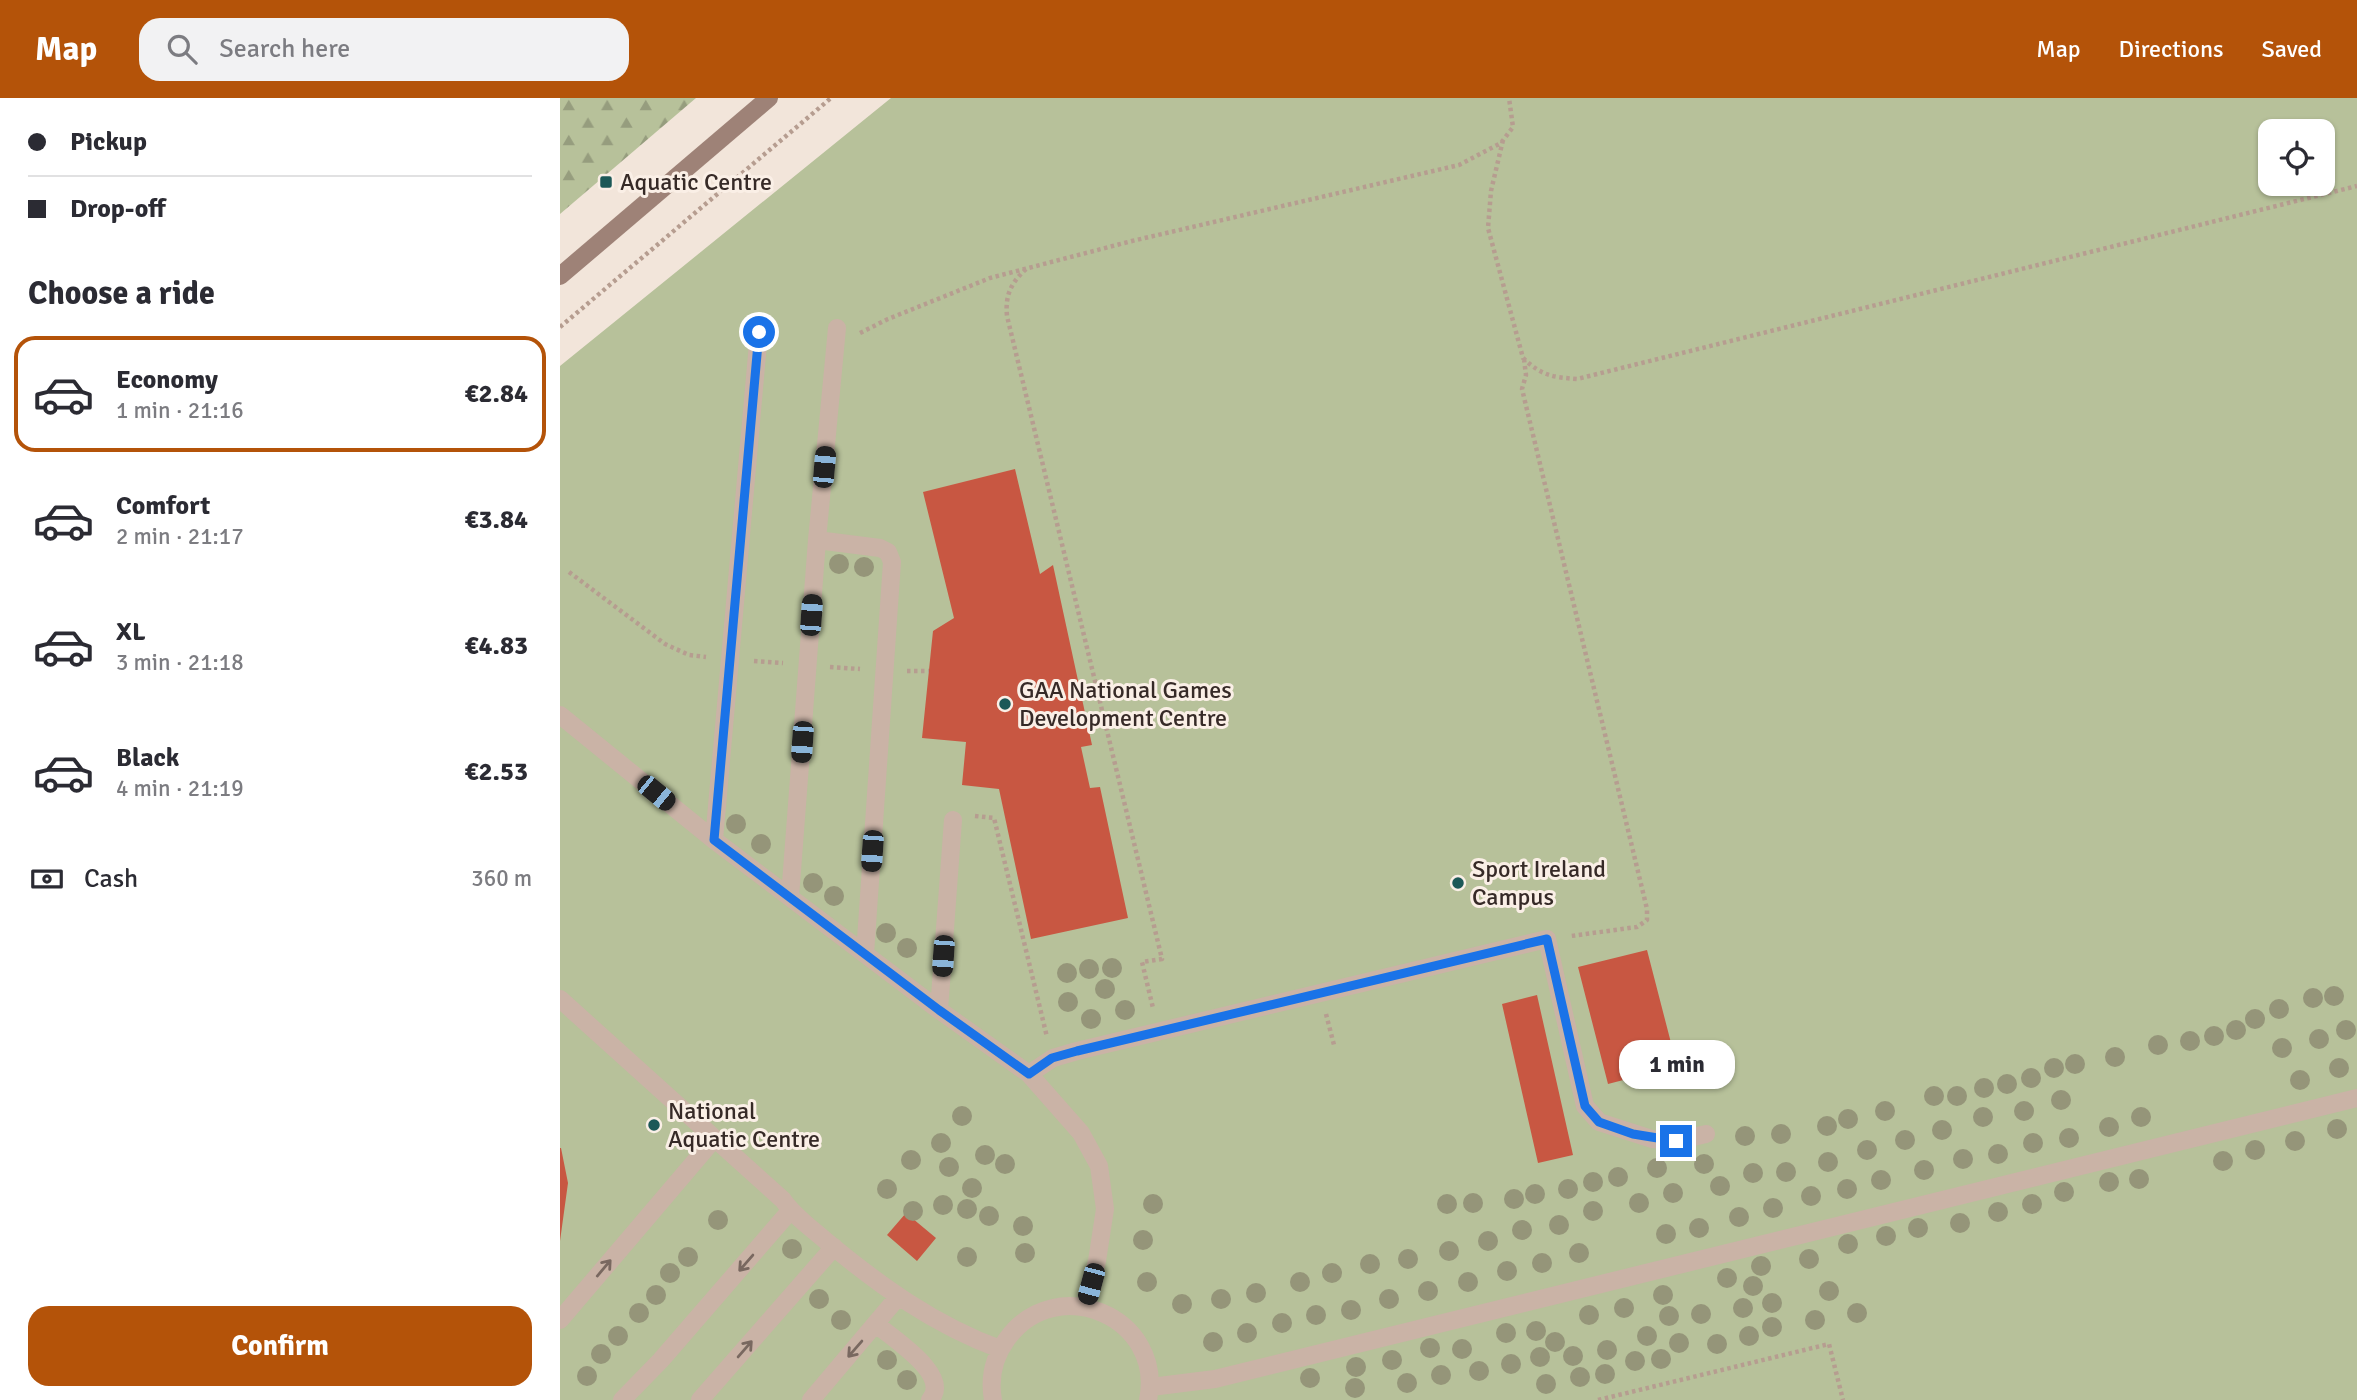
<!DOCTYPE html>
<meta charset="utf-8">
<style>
:root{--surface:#fff;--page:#f2f2f3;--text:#2b2b33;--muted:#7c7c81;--line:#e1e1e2;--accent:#b45309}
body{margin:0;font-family:Signika,sans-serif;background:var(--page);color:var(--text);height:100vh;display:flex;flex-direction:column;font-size:26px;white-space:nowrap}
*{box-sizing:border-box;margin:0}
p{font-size:23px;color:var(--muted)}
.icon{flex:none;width:38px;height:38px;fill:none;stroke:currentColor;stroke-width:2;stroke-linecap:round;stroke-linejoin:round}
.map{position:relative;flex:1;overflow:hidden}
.panel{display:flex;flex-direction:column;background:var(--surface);width:560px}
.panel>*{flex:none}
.hud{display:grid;align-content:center;height:154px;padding:0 28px;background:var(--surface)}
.controls{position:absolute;left:1698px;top:21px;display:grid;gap:14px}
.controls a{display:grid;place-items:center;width:77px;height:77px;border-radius:14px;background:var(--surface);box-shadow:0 2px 5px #0004;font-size:35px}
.end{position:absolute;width:32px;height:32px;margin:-16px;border:9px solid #1a73e8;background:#fff;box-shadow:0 0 0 4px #fff}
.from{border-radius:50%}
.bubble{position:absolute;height:49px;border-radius:21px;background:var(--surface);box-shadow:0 2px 5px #0004;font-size:23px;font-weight:700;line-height:49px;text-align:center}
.car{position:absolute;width:21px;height:42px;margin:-21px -10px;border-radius:9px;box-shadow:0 0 5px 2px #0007;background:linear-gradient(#222 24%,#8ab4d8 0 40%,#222 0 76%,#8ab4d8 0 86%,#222 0)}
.hud b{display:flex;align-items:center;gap:24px;height:66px;font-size:26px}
.hud b+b{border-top:2px solid var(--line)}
.hud i{width:18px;height:18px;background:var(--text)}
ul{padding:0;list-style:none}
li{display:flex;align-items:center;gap:21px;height:116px;margin:0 14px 10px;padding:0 14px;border:4px solid transparent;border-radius:21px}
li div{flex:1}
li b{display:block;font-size:26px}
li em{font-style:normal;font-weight:700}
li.current{border-color:var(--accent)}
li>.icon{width:63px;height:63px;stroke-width:1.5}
h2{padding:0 28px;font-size:32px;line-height:84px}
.pay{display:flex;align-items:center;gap:18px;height:77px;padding:0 28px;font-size:26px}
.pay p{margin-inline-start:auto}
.cta{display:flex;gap:14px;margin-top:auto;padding:14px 28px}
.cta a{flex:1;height:80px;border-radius:21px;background:var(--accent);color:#fff;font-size:28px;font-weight:700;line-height:80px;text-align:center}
header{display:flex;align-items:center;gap:42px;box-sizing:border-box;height:98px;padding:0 35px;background:var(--accent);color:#fff}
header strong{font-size:33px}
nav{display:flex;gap:38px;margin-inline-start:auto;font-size:24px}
.search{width:490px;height:63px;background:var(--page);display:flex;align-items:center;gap:18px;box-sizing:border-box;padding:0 24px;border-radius:21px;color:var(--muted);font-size:26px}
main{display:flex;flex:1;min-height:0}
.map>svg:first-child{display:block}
</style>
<header>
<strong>Map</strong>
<div class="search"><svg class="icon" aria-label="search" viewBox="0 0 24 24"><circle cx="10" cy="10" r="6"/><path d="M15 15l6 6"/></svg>Search here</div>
<nav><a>Map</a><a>Directions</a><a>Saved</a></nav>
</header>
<main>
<section class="panel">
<div class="hud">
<b><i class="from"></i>Pickup</b>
<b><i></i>Drop-off</b>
</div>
<h2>Choose a ride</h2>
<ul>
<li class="current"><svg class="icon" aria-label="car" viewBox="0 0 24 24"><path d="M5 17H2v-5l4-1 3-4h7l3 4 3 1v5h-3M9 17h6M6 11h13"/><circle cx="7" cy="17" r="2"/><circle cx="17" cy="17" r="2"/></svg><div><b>Economy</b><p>1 min · 21:16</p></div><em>€2.84</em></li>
<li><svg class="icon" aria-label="car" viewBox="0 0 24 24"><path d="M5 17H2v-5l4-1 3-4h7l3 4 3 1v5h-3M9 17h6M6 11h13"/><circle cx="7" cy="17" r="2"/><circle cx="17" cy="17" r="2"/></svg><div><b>Comfort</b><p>2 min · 21:17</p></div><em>€3.84</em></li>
<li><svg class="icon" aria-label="car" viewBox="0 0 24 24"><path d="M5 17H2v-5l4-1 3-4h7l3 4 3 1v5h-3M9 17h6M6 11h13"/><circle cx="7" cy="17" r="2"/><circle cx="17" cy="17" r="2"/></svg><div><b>XL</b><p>3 min · 21:18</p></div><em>€4.83</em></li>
<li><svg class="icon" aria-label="car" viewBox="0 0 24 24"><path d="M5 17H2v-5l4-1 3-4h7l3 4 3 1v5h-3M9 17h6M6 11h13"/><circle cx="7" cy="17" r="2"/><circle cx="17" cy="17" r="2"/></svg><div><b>Black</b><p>4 min · 21:19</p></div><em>€2.53</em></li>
</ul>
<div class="pay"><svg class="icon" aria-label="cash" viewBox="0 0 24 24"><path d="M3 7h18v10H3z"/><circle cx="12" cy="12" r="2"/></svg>Cash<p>360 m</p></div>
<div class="cta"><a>Confirm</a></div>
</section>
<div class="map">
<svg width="1797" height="1302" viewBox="0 0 1797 1302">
<defs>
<pattern id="forest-firs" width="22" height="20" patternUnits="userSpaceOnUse" patternTransform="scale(1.75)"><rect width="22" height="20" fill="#b7c19a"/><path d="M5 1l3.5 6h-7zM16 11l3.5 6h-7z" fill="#969d7e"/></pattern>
</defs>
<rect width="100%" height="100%" fill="#f2e5da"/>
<!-- forest -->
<path fill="url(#forest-firs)" d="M0 0H136L0 116Z"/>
<!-- pitch -->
<path fill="#b7c19a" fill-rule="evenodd" d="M331 0H1797V1302H0V268ZM1710 33H1762V86H1710Z"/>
<!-- building -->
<path fill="#c85742" d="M455 371 480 476 493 467 532 647 521 649 530 690 540 689 568 820 471 841 439 691 402 687 406 644 362 640 373 533 394 520 363 394Z
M1087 852 1117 968 1048 986 1018 869Z
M977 897 1013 1057 978 1065 942 906Z
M1 1050 8 1085 0 1143V1050Z
M346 1115 376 1140 357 1163 327 1137Z"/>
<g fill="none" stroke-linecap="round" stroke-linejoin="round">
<!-- path -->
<path stroke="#b69d90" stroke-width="4.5" stroke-dasharray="3.5 3.5" stroke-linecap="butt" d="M943 42 931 93 928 130 963 260C982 278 992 279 1017 281L1797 88
M466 171C451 185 445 197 447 218L602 861 582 864 593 910
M0 229 271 0
M300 235 328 221 430 180 572 143 899 67 941 45 953 29 949 0
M964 261 966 277 962 291 1087 811V822L1077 829 1011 838
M9 474 105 546 129 557 146 559
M194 563 223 565
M270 569 300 571
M347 573H369
M415 718 434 720 487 939
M766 916 774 947
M1038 1302 1269 1246 1283 1302"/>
<!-- lane -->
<path stroke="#cab3a6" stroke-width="18" d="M257 442 320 450 328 454 332 464 305 856
M0 617 154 742 379 912 469 976 521 1035 539 1068 545 1111 537 1163 525 1208
M154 742 199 234
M230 799 257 442 277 230
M0 901 223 1102C234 1118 251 1130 266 1143 319 1187 374 1227 440 1251
M379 912 393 722
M469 976 493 960 517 953 987 841 1025 1008 1039 1024 1092 1041 1116 1043 1146 1036
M0 1222 154 1041
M316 1226C333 1241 392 1277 370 1302
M591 1289 655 1281 1797 1000
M62 1302 101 1262 230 1113
M140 1302 274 1149
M251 1302 338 1199
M433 1302C429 1280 434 1259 447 1241 496 1173 605 1219 588 1302"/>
<!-- secondary -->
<path stroke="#9e8277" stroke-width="18" d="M0 178 209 0"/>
</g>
<!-- trees -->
<g fill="#959579">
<circle cx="279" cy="466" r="10"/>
<circle cx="304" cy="469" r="10"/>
<circle cx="176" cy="726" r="10"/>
<circle cx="201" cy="746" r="10"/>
<circle cx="253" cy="785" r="10"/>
<circle cx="274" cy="798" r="10"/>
<circle cx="326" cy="835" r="10"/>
<circle cx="347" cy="850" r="10"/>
<circle cx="552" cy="870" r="10"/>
<circle cx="529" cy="871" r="10"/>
<circle cx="507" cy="875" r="10"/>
<circle cx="545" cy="891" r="10"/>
<circle cx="1774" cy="898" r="10"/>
<circle cx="1753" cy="900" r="10"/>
<circle cx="508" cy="904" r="10"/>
<circle cx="1719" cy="911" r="10"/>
<circle cx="565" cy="912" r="10"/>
<circle cx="531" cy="921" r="10"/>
<circle cx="1695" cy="921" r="10"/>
<circle cx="1676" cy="932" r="10"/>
<circle cx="1786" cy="932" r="10"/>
<circle cx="1654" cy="938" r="10"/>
<circle cx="1759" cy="941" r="10"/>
<circle cx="1630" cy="943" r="10"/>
<circle cx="1598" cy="947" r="10"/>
<circle cx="1722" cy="950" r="10"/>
<circle cx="1555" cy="959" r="10"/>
<circle cx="1515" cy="966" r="10"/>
<circle cx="1494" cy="970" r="10"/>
<circle cx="1779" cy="970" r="10"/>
<circle cx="1471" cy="980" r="10"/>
<circle cx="1740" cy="982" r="10"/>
<circle cx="1447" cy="986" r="10"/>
<circle cx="1424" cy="990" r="10"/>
<circle cx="1374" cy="998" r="10"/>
<circle cx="1397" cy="998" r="10"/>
<circle cx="1501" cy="1002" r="10"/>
<circle cx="1325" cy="1013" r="10"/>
<circle cx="1464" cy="1013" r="10"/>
<circle cx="402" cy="1018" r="10"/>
<circle cx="1423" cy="1019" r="10"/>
<circle cx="1581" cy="1019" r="10"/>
<circle cx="1288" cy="1021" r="10"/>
<circle cx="1267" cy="1028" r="10"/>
<circle cx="1549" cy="1029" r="10"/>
<circle cx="1777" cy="1031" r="10"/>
<circle cx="1382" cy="1032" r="10"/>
<circle cx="1221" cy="1036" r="10"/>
<circle cx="1185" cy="1038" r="10"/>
<circle cx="1509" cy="1040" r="10"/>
<circle cx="1345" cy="1042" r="10"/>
<circle cx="1735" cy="1043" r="10"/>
<circle cx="381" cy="1045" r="10"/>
<circle cx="1473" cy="1045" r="10"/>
<circle cx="1307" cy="1052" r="10"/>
<circle cx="1695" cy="1052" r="10"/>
<circle cx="1438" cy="1056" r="10"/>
<circle cx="425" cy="1057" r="10"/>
<circle cx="1403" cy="1061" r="10"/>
<circle cx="351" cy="1062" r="10"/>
<circle cx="1663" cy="1063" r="10"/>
<circle cx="1268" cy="1064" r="10"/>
<circle cx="445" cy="1066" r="10"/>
<circle cx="1144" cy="1066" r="10"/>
<circle cx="389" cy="1069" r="10"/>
<circle cx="1097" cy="1070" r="10"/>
<circle cx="1364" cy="1072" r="10"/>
<circle cx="1226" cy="1074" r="10"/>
<circle cx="1193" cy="1075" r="10"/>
<circle cx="1058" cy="1079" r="10"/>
<circle cx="1579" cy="1081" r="10"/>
<circle cx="1321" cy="1082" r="10"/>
<circle cx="1033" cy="1084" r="10"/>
<circle cx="1549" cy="1084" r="10"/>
<circle cx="1160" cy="1088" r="10"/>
<circle cx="412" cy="1090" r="10"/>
<circle cx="327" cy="1091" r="10"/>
<circle cx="1008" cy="1091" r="10"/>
<circle cx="1287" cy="1091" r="10"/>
<circle cx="1504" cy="1094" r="10"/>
<circle cx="1113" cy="1095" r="10"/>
<circle cx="975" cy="1096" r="10"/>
<circle cx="1251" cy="1098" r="10"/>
<circle cx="954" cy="1101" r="10"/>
<circle cx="913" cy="1105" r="10"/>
<circle cx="1079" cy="1105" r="10"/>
<circle cx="593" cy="1106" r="10"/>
<circle cx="887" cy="1106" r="10"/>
<circle cx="1472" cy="1106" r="10"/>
<circle cx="383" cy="1107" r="10"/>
<circle cx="1213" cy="1110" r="10"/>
<circle cx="407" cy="1111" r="10"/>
<circle cx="353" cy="1113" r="10"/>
<circle cx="1033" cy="1113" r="10"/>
<circle cx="1438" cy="1114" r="10"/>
<circle cx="429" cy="1118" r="10"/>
<circle cx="1179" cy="1119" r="10"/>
<circle cx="158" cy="1122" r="10"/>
<circle cx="1400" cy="1125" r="10"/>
<circle cx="999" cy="1127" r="10"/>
<circle cx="463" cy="1128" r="10"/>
<circle cx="1139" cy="1130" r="10"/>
<circle cx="1358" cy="1130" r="10"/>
<circle cx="962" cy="1132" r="10"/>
<circle cx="1106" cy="1136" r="10"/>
<circle cx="1326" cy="1138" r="10"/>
<circle cx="583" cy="1142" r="10"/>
<circle cx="928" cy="1143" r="10"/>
<circle cx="1288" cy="1146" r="10"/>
<circle cx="232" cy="1151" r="10"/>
<circle cx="889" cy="1153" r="10"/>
<circle cx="465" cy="1155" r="10"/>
<circle cx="1019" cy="1155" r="10"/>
<circle cx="128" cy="1159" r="10"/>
<circle cx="407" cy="1159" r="10"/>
<circle cx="848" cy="1161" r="10"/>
<circle cx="1249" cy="1161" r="10"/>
<circle cx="982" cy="1165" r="10"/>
<circle cx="810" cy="1166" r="10"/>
<circle cx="1201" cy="1168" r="10"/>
<circle cx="947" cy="1173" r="10"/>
<circle cx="110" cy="1175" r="10"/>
<circle cx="772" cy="1175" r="10"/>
<circle cx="1167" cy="1180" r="10"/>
<circle cx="587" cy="1184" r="10"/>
<circle cx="740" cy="1184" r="10"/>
<circle cx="908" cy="1184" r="10"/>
<circle cx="1193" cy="1188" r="10"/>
<circle cx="868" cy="1193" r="10"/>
<circle cx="1269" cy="1193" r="10"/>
<circle cx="696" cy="1195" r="10"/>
<circle cx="96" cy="1197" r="10"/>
<circle cx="1103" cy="1197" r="10"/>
<circle cx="259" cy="1201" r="10"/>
<circle cx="661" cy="1201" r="10"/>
<circle cx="829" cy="1201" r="10"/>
<circle cx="1212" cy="1205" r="10"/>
<circle cx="622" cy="1206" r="10"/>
<circle cx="1064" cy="1210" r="10"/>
<circle cx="1183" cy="1210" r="10"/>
<circle cx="791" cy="1212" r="10"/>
<circle cx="79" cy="1215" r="10"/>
<circle cx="1297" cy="1215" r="10"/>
<circle cx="1141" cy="1216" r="10"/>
<circle cx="756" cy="1217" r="10"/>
<circle cx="1029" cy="1217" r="10"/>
<circle cx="1109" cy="1218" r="10"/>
<circle cx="281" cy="1222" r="10"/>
<circle cx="1255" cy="1222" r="10"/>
<circle cx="722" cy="1225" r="10"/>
<circle cx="1212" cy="1229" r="10"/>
<circle cx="976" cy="1233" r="10"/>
<circle cx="687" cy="1235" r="10"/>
<circle cx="946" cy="1235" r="10"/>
<circle cx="58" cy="1238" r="10"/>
<circle cx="1087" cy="1238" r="10"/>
<circle cx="1189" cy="1238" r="10"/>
<circle cx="653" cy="1244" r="10"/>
<circle cx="995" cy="1244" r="10"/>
<circle cx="1119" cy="1245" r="10"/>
<circle cx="1157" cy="1246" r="10"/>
<circle cx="870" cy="1250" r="10"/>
<circle cx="902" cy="1251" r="10"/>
<circle cx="1047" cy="1252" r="10"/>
<circle cx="41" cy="1256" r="10"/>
<circle cx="1013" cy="1258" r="10"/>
<circle cx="980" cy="1259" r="10"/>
<circle cx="1101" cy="1261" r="10"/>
<circle cx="327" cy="1262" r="10"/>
<circle cx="832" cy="1262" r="10"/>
<circle cx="1075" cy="1263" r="10"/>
<circle cx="951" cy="1266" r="10"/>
<circle cx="796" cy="1269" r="10"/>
<circle cx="919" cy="1273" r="10"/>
<circle cx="1045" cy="1276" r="10"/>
<circle cx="881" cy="1277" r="10"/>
<circle cx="27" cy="1278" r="10"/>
<circle cx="1020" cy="1279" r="10"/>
<circle cx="750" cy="1280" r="10"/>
<circle cx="347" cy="1282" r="10"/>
<circle cx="847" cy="1285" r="10"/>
<circle cx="986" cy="1286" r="10"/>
<circle cx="795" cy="1290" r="10"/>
</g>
<!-- one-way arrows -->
<defs><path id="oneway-shaft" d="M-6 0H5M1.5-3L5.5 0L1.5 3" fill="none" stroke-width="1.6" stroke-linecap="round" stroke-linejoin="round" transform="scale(1.75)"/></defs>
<g stroke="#796860">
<use href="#oneway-shaft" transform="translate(186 1165) rotate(131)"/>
<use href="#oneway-shaft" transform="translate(44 1170) rotate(-50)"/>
<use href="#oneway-shaft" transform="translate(185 1251) rotate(-49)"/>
<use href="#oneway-shaft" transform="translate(295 1251) rotate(131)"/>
</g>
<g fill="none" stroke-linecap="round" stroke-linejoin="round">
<!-- route -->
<path stroke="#1a73e8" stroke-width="9" d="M199 234 154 742 379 912 469 976 492 960 517 953 987 841 1025 1008 1039 1024 1073 1036 1116 1043"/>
</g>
<!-- markers -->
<g fill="#1c5857" stroke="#faefe6" stroke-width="2.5">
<rect x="39" y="77" width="14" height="14" rx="3.5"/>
<circle cx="445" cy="606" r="7"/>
<circle cx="898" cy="785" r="7"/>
<circle cx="94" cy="1027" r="7"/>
</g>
<g text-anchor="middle" stroke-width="6" stroke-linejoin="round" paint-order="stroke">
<!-- poi labels -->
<g font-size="24" fill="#362a27" stroke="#faefe6" text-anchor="start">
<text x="60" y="92">Aquatic Centre</text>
<text x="459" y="600">GAA National Games<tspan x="459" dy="28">Development Centre</tspan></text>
<text x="912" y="779">Sport Ireland<tspan x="912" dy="28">Campus</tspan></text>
<text x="108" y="1021">National<tspan x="108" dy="28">Aquatic Centre</tspan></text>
</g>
</g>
</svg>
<div class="controls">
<a><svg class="icon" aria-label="locate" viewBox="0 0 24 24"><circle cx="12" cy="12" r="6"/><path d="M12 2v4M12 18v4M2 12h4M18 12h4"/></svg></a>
</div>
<i class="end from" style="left:199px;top:234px"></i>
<i class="end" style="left:1116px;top:1043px"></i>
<div class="bubble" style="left:1059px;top:942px;width:116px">1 min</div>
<i class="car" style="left:264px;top:369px;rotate:5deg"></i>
<i class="car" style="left:251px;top:517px;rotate:4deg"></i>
<i class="car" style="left:242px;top:644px;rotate:184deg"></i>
<i class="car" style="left:96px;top:695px;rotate:129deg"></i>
<i class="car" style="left:312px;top:753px;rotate:184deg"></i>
<i class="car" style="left:383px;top:858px;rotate:184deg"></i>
<i class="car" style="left:531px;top:1186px;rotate:195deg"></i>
</div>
</main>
